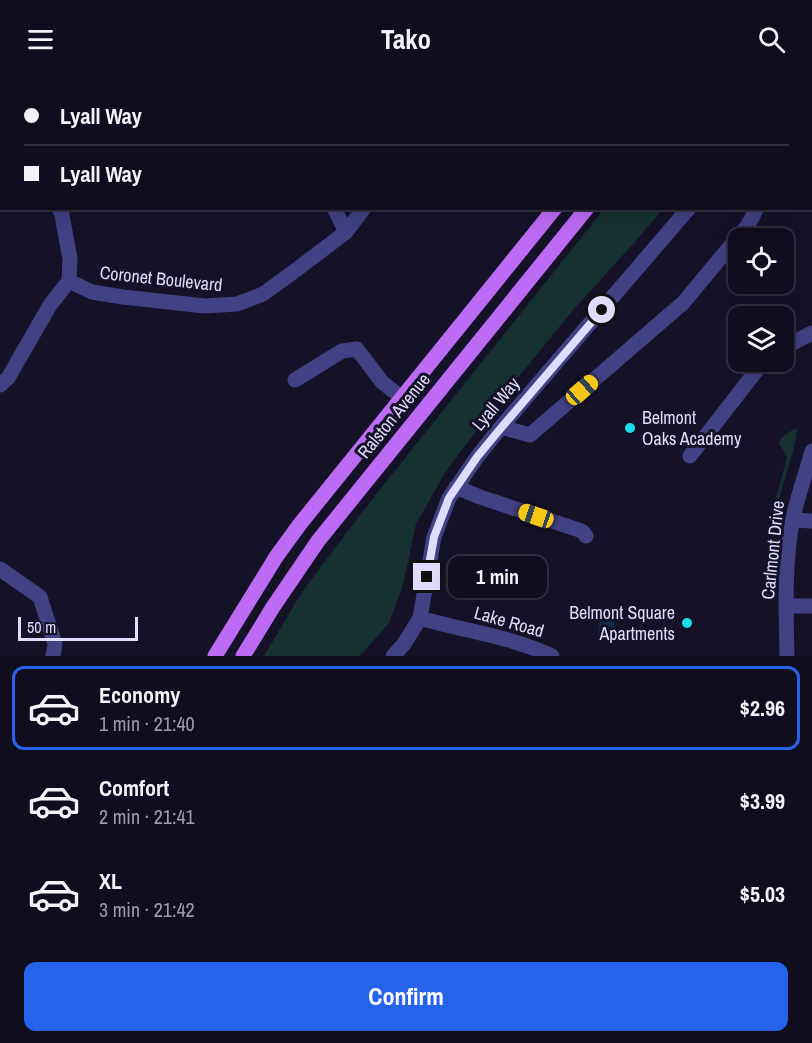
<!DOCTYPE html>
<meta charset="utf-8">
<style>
:root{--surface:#100e1e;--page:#191727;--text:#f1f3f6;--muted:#9c9ca4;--line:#302e3c;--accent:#2563eb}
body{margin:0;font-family:"Archivo Narrow",sans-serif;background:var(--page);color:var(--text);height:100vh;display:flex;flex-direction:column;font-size:22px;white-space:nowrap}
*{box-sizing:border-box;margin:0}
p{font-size:20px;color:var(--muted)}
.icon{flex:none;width:33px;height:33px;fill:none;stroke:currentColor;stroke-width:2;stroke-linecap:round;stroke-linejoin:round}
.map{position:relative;height:578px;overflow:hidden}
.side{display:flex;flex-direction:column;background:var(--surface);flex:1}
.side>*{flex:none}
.guide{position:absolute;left:0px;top:0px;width:813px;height:132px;box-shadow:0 6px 24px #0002,0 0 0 2px var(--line);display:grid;align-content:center;height:132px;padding:0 24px;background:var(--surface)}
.buttons{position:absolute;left:728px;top:150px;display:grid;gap:12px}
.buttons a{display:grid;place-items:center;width:66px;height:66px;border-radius:12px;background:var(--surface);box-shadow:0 6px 24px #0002,0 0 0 2px var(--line);font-size:30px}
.scale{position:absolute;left:18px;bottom:15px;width:120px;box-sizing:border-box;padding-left:6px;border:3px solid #dfdcfc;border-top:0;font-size:16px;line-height:21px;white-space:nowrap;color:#dfdcfc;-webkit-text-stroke:4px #151228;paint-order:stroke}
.end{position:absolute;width:27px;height:27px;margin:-14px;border:8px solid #dfdcfc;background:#111;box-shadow:0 0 0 3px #111}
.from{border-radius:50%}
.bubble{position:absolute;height:42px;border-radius:12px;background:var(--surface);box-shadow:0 6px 24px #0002,0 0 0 2px var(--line);font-size:20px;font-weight:700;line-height:42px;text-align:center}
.car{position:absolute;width:18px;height:36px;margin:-18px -9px;border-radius:8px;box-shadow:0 0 4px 2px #0007;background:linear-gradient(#f5c518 24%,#345 0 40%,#f5c518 0 76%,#345 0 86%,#f5c518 0)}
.guide b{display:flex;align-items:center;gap:21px;height:57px;font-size:22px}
.guide b+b{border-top:2px solid var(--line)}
.guide i{width:15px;height:15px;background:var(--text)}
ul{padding:10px 0 0;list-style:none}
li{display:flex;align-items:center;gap:18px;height:84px;margin:0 12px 9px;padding:0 12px;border:3px solid transparent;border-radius:12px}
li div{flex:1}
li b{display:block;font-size:22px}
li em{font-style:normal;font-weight:700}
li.active{border-color:var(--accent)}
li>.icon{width:54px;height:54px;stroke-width:1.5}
.cta{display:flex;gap:12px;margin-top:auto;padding:12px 24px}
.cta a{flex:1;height:69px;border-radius:12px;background:var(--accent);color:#fff;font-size:24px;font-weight:700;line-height:69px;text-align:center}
header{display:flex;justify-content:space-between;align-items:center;height:78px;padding:0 24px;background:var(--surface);font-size:27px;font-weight:700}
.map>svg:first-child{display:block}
</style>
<header><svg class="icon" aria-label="menu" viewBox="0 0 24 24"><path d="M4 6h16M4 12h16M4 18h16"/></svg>Tako<svg class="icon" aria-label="search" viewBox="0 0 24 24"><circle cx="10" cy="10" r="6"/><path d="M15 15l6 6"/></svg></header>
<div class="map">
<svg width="812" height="578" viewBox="0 0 812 578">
<rect width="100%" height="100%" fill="#151228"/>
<!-- green -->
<path fill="#163230" d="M604 131H663L633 166 574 231 502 319 446 393 416 446 403 507 389 545 360 578H264L302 514 366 429Z
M797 350 795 366 776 432 773 430 787 380 779 365C782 356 790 354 797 350Z"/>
<!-- water -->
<path fill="#132a4c" d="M605 532H611L615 537 613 558 609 562 601 561 598 556 601 535Z"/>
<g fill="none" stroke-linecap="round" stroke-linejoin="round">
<!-- minor -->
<path stroke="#414184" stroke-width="15" d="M253 0 255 2
M675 0 677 2
M465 2 467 0
M793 2V0
M0 74H2
M59 130 62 137 70 181 69 203
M334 130 346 154
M69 203 92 214 123 219 205 228 237 226 263 216 296 192 346 154 364 130
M783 270 812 255
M295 302 342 273 357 271 382 304 402 320
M0 307 8 300 50 227 69 203
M501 349 530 357 683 225 748 147 757 130
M690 378 760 288 766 284
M456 409 480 419 579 452 583 454 586 458
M793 442 812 443
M0 491 40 519 55 566 53 578
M786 528H812
M420 540C464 553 510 558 552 578
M393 578 404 566 420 540 434 459 449 420 477 379 501 349 689 130
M787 578C786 532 784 484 793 440 798 417 806 395 812 373"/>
<!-- major -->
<path stroke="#bc6bf4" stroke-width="15" d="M653 2 654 0
M685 2 686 0
M215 578 276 479 300 446 555 130
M243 578 273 529 318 463 587 130"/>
</g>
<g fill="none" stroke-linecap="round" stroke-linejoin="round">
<!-- route -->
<path stroke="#dfdcfc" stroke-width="8" d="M427 499 434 459 449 420 477 379 501 350 602 232"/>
</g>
<!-- markers -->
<g fill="#16e0ee" stroke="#151228" stroke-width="2">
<circle cx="630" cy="350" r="6"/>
<circle cx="687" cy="545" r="6"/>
</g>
<g text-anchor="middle" stroke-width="6" stroke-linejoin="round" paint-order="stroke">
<!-- street labels -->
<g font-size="18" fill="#dfdcfc" stroke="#151228">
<text transform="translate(161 201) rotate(6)" y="6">Coronet Boulevard</text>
<text transform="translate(496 326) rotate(-50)" y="6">Lyall Way</text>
<text transform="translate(394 338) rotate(-51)" y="6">Ralston Avenue</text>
<text transform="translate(773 472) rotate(-84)" y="6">Carlmont Drive</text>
<text transform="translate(509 544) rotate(16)" y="6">Lake Road</text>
</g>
<!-- poi labels -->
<g font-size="18" fill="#dfdcfc" stroke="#151228" text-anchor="start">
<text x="642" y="346">Belmont<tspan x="642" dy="21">Oaks Academy</tspan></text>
<text x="675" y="541" text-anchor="end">Belmont Square<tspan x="675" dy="21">Apartments</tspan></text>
</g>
</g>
</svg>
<div class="buttons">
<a><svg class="icon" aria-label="locate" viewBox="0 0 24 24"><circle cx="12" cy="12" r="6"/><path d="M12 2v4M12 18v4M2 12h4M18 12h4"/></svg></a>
<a><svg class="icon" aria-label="layers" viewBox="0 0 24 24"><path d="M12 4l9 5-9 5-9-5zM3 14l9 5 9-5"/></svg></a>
</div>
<div class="scale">50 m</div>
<i class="end from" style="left:602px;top:232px"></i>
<i class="end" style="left:427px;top:499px"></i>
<div class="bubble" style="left:448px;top:478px;width:99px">1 min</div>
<i class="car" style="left:582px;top:312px;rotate:49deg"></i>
<i class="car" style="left:536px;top:438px;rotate:289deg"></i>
<div class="guide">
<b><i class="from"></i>Lyall Way</b>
<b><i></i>Lyall Way</b>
</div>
</div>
<section class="side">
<ul>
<li class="active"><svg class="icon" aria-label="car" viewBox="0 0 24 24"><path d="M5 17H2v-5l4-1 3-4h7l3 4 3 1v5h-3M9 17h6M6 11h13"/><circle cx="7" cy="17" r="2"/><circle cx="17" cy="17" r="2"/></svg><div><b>Economy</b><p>1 min · 21:40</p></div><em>$2.96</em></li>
<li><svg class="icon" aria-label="car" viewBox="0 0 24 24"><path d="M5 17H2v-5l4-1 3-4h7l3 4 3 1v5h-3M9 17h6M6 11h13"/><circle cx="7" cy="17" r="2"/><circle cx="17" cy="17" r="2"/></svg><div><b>Comfort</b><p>2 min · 21:41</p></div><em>$3.99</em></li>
<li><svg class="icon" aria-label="car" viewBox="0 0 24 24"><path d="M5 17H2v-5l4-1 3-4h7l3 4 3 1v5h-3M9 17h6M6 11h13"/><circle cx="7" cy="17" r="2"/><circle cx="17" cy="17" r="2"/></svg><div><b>XL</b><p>3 min · 21:42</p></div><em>$5.03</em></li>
</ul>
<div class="cta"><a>Confirm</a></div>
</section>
